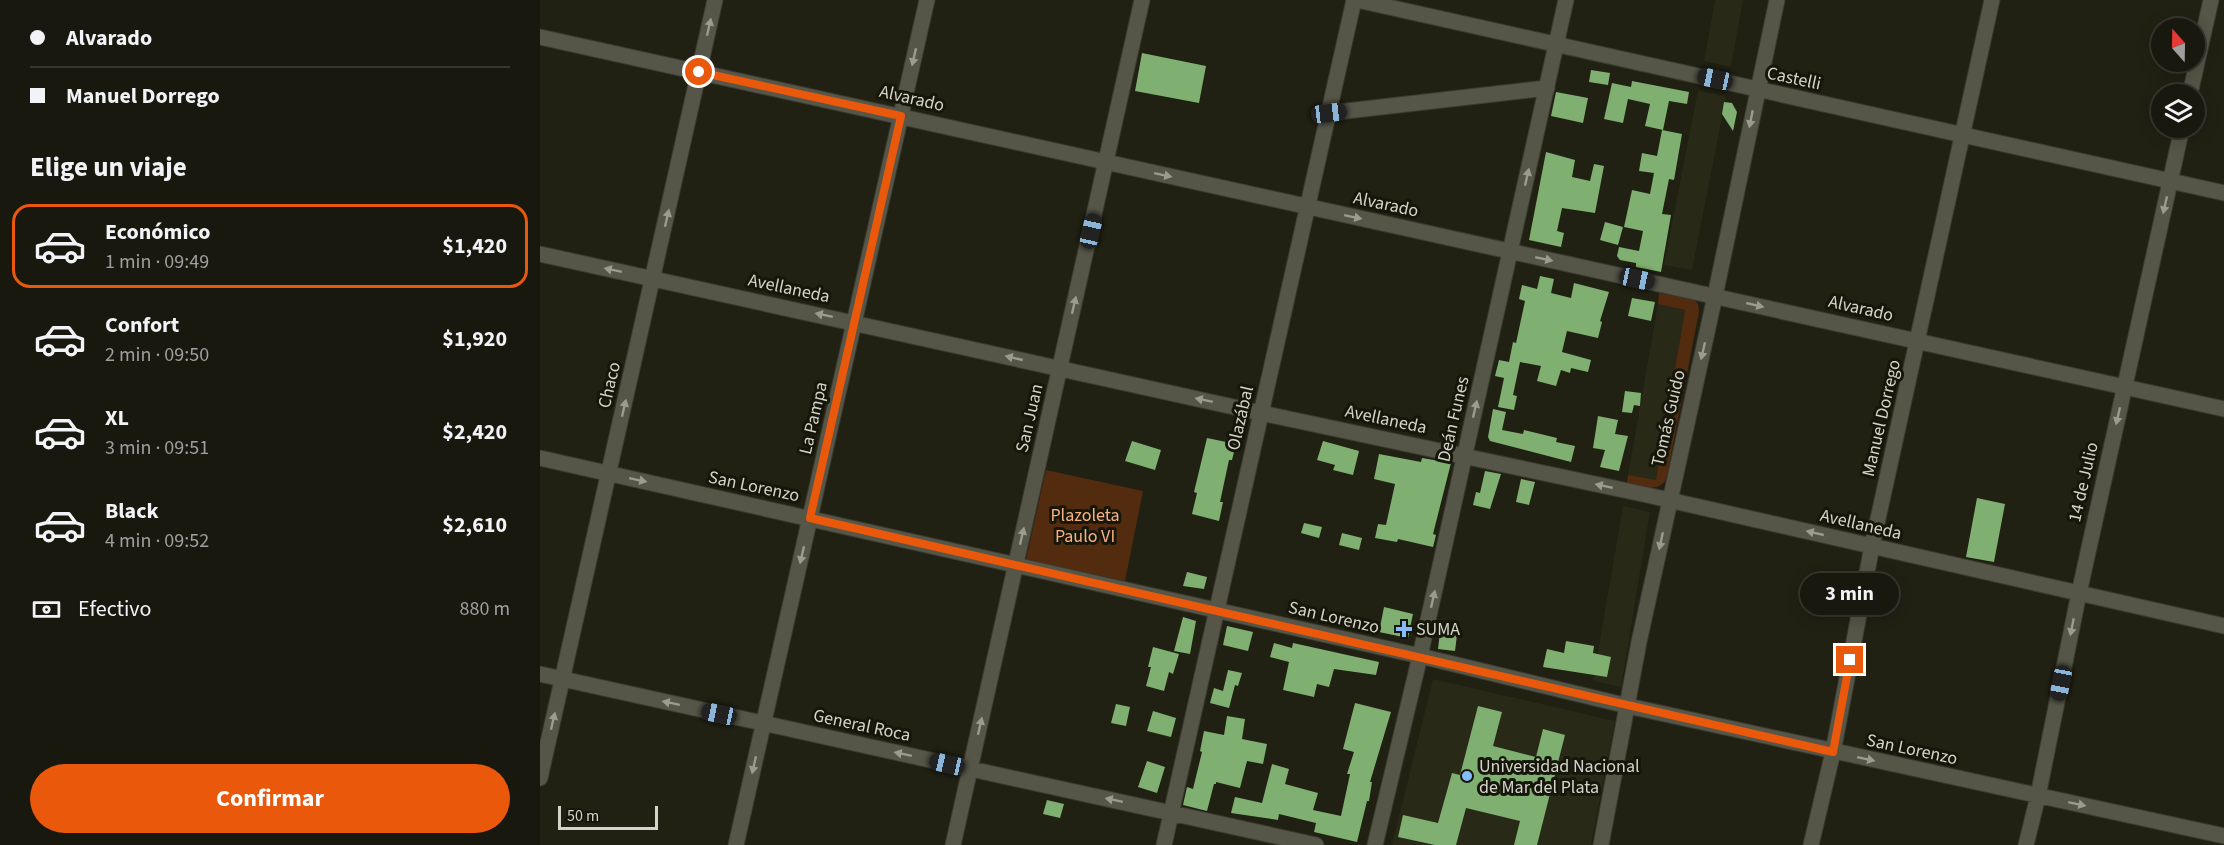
<!DOCTYPE html>
<html lang="es">
<meta charset="utf-8">
<style>
:root{--surface:#18180e;--page:#212117;--text:#f1f3f6;--muted:#9fa09e;--line:#36372e;--accent:#ea580c}
body{margin:0;font-family:"Source Sans 3",sans-serif;background:var(--page);color:var(--text);height:100vh;display:flex;flex-direction:column;font-size:22px;white-space:nowrap}
*{box-sizing:border-box;margin:0}
p{font-size:20px;color:var(--muted)}
.icon{flex:none;width:33px;height:33px;fill:none;stroke:currentColor;stroke-width:2;stroke-linecap:round;stroke-linejoin:round}
.map{position:relative;flex:1;overflow:hidden}
.side{display:flex;flex-direction:column;background:var(--surface);width:540px}
.side>*{flex:none}
.hud{display:grid;align-content:center;height:132px;padding:0 30px;background:var(--surface)}
.needle{width:39px;rotate:340deg}
.buttons{position:absolute;left:1611px;top:18px;display:grid;gap:12px}
.buttons a{display:grid;place-items:center;width:54px;height:54px;border-radius:50%;background:var(--surface);box-shadow:0 3px 15px #0003,0 0 0 2px var(--line);font-size:30px}
.scale{position:absolute;left:18px;bottom:15px;width:100px;box-sizing:border-box;padding-left:6px;border:3px solid #d4d4cc;border-top:0;font-size:16px;line-height:21px;white-space:nowrap;color:#d4d4cc;-webkit-text-stroke:4px #16170a;paint-order:stroke}
.end{position:absolute;width:27px;height:27px;margin:-14px;border:8px solid #ea580c;background:#fff;box-shadow:0 0 0 3px #fff}
.from{border-radius:50%}
.bubble{position:absolute;height:42px;border-radius:21px;background:var(--surface);box-shadow:0 3px 15px #0003,0 0 0 2px var(--line);font-size:20px;font-weight:700;line-height:42px;text-align:center}
.car{position:absolute;width:18px;height:36px;margin:-18px -9px;border-radius:8px;box-shadow:0 0 4px 2px #0007;background:linear-gradient(#222 24%,#8ab4d8 0 40%,#222 0 76%,#8ab4d8 0 86%,#222 0)}
.hud b{display:flex;align-items:center;gap:21px;height:57px;font-size:22px}
.hud b+b{border-top:2px solid var(--line)}
.hud i{width:15px;height:15px;background:var(--text)}
ul{padding:0;list-style:none}
li{display:flex;align-items:center;gap:18px;height:84px;margin:0 12px 9px;padding:0 18px;border:3px solid transparent;border-radius:18px}
li div{flex:1}
li b{display:block;font-size:22px}
li em{font-style:normal;font-weight:700}
li.selected{border-color:var(--accent)}
li>.icon{width:54px;height:54px;stroke-width:1.5}
h2{padding:0 30px;font-size:27px;line-height:72px}
.pay{display:flex;align-items:center;gap:15px;height:66px;padding:0 30px;font-size:22px}
.pay p{margin-inline-start:auto}
.button{display:flex;gap:12px;margin-top:auto;padding:12px 30px}
.button a{flex:1;height:69px;border-radius:36px;background:var(--accent);color:#fff;font-size:24px;font-weight:700;line-height:69px;text-align:center}
main{display:flex;flex:1;min-height:0}
.map>svg:first-child{display:block}
</style>
<main>
<section class="side">
<div class="hud">
<b><i class="from"></i>Alvarado</b>
<b><i></i>Manuel Dorrego</b>
</div>
<h2>Elige un viaje</h2>
<ul>
<li class="selected"><svg class="icon" aria-label="car" viewBox="0 0 24 24"><path d="M5 17H2v-5l4-1 3-4h7l3 4 3 1v5h-3M9 17h6M6 11h13"/><circle cx="7" cy="17" r="2"/><circle cx="17" cy="17" r="2"/></svg><div><b>Económico</b><p>1 min · 09:49</p></div><em>$1,420</em></li>
<li><svg class="icon" aria-label="car" viewBox="0 0 24 24"><path d="M5 17H2v-5l4-1 3-4h7l3 4 3 1v5h-3M9 17h6M6 11h13"/><circle cx="7" cy="17" r="2"/><circle cx="17" cy="17" r="2"/></svg><div><b>Confort</b><p>2 min · 09:50</p></div><em>$1,920</em></li>
<li><svg class="icon" aria-label="car" viewBox="0 0 24 24"><path d="M5 17H2v-5l4-1 3-4h7l3 4 3 1v5h-3M9 17h6M6 11h13"/><circle cx="7" cy="17" r="2"/><circle cx="17" cy="17" r="2"/></svg><div><b>XL</b><p>3 min · 09:51</p></div><em>$2,420</em></li>
<li><svg class="icon" aria-label="car" viewBox="0 0 24 24"><path d="M5 17H2v-5l4-1 3-4h7l3 4 3 1v5h-3M9 17h6M6 11h13"/><circle cx="7" cy="17" r="2"/><circle cx="17" cy="17" r="2"/></svg><div><b>Black</b><p>4 min · 09:52</p></div><em>$2,610</em></li>
</ul>
<div class="pay"><svg class="icon" aria-label="cash" viewBox="0 0 24 24"><path d="M3 7h18v10H3z"/><circle cx="12" cy="12" r="2"/></svg>Efectivo<p>880 m</p></div>
<div class="button"><a>Confirmar</a></div>
</section>
<div class="map">
<svg width="1684" height="845" viewBox="0 0 1684 845">
<rect width="100%" height="100%" fill="#202013"/>
<!-- built -->
<path fill="#282917" d="M1175 0H1203L1191 67 1164 61Z
M1158 90 1186 97 1152 270 1124 265Z
M1118 304 1145 310 1116 481 1088 475Z
M1083 506 1110 512 1081 687 1053 681Z
M893 679 1075 721 1051 845H852Z"/>
<!-- green -->
<path fill="#532b0f" d="M1119 293 1155 300 1158 304 1159 312 1126 480C1117 493 1100 486 1087 483L1088 475 1116 480 1145 310 1118 304Z
M506 470 603 491 585 581 486 560Z"/>
<!-- building -->
<path fill="#7fb071" d="M602 53 666 66 659 103 595 91Z
M1051 70 1070 73 1068 85 1049 82Z
M1092 81 1149 92 1147 104 1129 101 1123 130 1105 126 1110 104 1088 99 1083 123 1064 119 1072 83 1091 87Z
M1016 92 1048 98 1043 123 1011 116Z
M1184 102 1192 103 1197 112 1193 131 1182 114Z
M1122 130 1142 134 1134 180 1129 179 1122 214 1131 215 1121 272 1096 267V263L1080 260 1077 256 1079 247 1099 251 1103 231 1084 227 1092 190 1110 194 1114 173 1099 171 1102 153 1117 156Z
M1006 152 1035 160 1032 177 1050 181 1054 164 1064 166 1055 213 1022 208 1017 231 1024 233 1021 247 989 240Z
M1065 222 1083 227 1078 245 1060 240Z
M1000 276 1014 279 1011 293 1031 298 1034 283 1069 292 1060 321 1062 322 1058 338 1027 331 1022 352 1051 360 1048 372 1031 368 1030 373 1021 370 1016 386 997 381 1001 366 980 362 973 395 977 396 974 410 958 407 964 378 955 376 959 360 969 362 973 342 976 343 985 301 979 299 982 285 997 289Z
M1092 298 1115 302 1111 321 1088 316Z
M1085 391 1101 393 1100 406 1094 405 1092 413 1082 412Z
M953 409 966 412 962 430 983 434 984 430 1017 438 1016 442 1035 446 1031 462 950 441 948 437Z
M1058 416 1078 420 1075 434 1088 436 1079 471 1060 467 1065 450 1053 448Z
M667 438 696 444 692 460H689L680 502H683L679 521 652 514 657 493 654 492Z
M592 441 621 450 615 470 585 461Z
M783 441 819 451 813 475 793 470 795 465 777 460Z
M839 454 881 462 882 458 911 463 893 534 896 535 893 547 858 539 857 542 835 538 838 524 846 525 855 484 834 479Z
M945 471 961 474 950 509 933 505 936 492 940 493Z
M981 479 995 482 989 505 976 502Z
M1437 498 1465 504 1454 562 1426 557Z
M764 523 782 527 779 538 761 533Z
M802 533 822 538 819 550 799 545Z
M647 572 667 577 664 589 643 586Z
M844 607 873 614 868 638 839 632Z
M643 617 656 621 650 654 634 651Z
M687 626 713 632 708 651 683 645Z
M900 632 917 635 915 651 898 649Z
M1026 641 1054 646 1053 653 1071 657 1067 677 1003 667 1007 649 1024 653Z
M734 643 752 648 753 643 839 662 836 675 794 669 789 687 777 684 774 697 743 690 749 662 730 657Z
M613 647 639 654 633 674 629 672 624 691 606 686 611 667H608Z
M688 670 702 673 698 686 695 685 689 708 670 703 674 688 683 691Z
M815 703 851 712 830 782H832L829 801H827L817 842 774 832 776 823 739 814 738 820 691 813 695 797 722 803 732 764 749 769 745 784 778 793 773 810 801 816 810 774H807L814 752 803 749Z
M576 704 590 707 586 726 571 723Z
M938 706 962 712 953 746 996 757 1003 729 1025 735 997 845H974L980 821 926 808 916 845H895L858 837 863 815 898 823 912 773 920 775Z
M613 711 636 718 631 737 607 731Z
M687 716 705 719 702 739 727 744 723 764 707 761 700 788 676 782V784H674L667 811 643 805 647 787 653 789 662 752 660 751 664 731 684 735Z
M607 761 625 767 617 793 598 787Z
M507 800 524 804 520 818 503 814Z"/>
<g fill="none" stroke-linecap="round" stroke-linejoin="round">
<defs>
<path id="street" d="M817 0 1684 193
M0 37 1684 409
M1650 94 1671 0
M789 113 1007 88
M0 254 721 413 1107 495 1684 626
M0 458 880 656 1088 706 1684 836
M0 674 776 845
M0 778 175 0
M196 845 387 0
M413 845 602 0
M624 845 814 0
M835 845 880 656 1026 0
M1061 845 1099 642 1175 296 1237 0
M1271 845 1293 752 1332 546 1452 0
M1486 845 1498 796 1539 593 1642 128"/>
</defs>
<!-- street casing -->
<use href="#street" stroke="#3a3a32" stroke-width="17"/>
<!-- street -->
<use href="#street" stroke="#555647" stroke-width="15"/>
</g>
<!-- one-way arrows -->
<defs><path id="oneway-solid" d="M-6-.8H1V-3.2L6.5 0L1 3.2V.8H-6Z" transform="scale(1.5)"/></defs>
<g fill="#9b9b90">
<use href="#oneway-solid" transform="translate(169 27) rotate(-77)"/>
<use href="#oneway-solid" transform="translate(374 57) rotate(103)"/>
<use href="#oneway-solid" transform="translate(1211 119) rotate(101)"/>
<use href="#oneway-solid" transform="translate(623 175) rotate(12)"/>
<use href="#oneway-solid" transform="translate(987 177) rotate(-77)"/>
<use href="#oneway-solid" transform="translate(1625 205) rotate(103)"/>
<use href="#oneway-solid" transform="translate(813 217) rotate(12)"/>
<use href="#oneway-solid" transform="translate(127 218) rotate(-77)"/>
<use href="#oneway-solid" transform="translate(1004 259) rotate(12)"/>
<use href="#oneway-solid" transform="translate(73 270) rotate(-168)"/>
<use href="#oneway-solid" transform="translate(534 305) rotate(-77)"/>
<use href="#oneway-solid" transform="translate(1215 305) rotate(13)"/>
<use href="#oneway-solid" transform="translate(284 315) rotate(-168)"/>
<use href="#oneway-solid" transform="translate(1163 351) rotate(103)"/>
<use href="#oneway-solid" transform="translate(474 358) rotate(-167)"/>
<use href="#oneway-solid" transform="translate(664 400) rotate(-168)"/>
<use href="#oneway-solid" transform="translate(84 408) rotate(-77)"/>
<use href="#oneway-solid" transform="translate(935 409) rotate(-77)"/>
<use href="#oneway-solid" transform="translate(1578 416) rotate(103)"/>
<use href="#oneway-solid" transform="translate(98 480) rotate(12)"/>
<use href="#oneway-solid" transform="translate(1064 486) rotate(-168)"/>
<use href="#oneway-solid" transform="translate(1275 533) rotate(-167)"/>
<use href="#oneway-solid" transform="translate(482 536) rotate(-77)"/>
<use href="#oneway-solid" transform="translate(1121 541) rotate(102)"/>
<use href="#oneway-solid" transform="translate(262 555) rotate(103)"/>
<use href="#oneway-solid" transform="translate(893 599) rotate(-77)"/>
<use href="#oneway-solid" transform="translate(1532 627) rotate(101)"/>
<use href="#oneway-solid" transform="translate(131 703) rotate(-168)"/>
<use href="#oneway-solid" transform="translate(13 721) rotate(-77)"/>
<use href="#oneway-solid" transform="translate(440 726) rotate(-77)"/>
<use href="#oneway-solid" transform="translate(363 754) rotate(-168)"/>
<use href="#oneway-solid" transform="translate(1326 759) rotate(12)"/>
<use href="#oneway-solid" transform="translate(214 765) rotate(103)"/>
<use href="#oneway-solid" transform="translate(574 800) rotate(-168)"/>
<use href="#oneway-solid" transform="translate(1537 804) rotate(12)"/>
</g>
<g fill="none" stroke-linecap="round" stroke-linejoin="round">
<!-- route -->
<path stroke="#ea580c" stroke-width="8" d="M159 72 361 116 270 518 1293 752 1310 660"/>
</g>
<!-- markers -->
<g fill="#85bbfb" stroke="#16170a" stroke-width="2">
<path d="M861 620h6v6h6v6h-6v6h-6v-6h-6v-6h6z"/>
<circle cx="927" cy="776" r="6"/>
</g>
<g text-anchor="middle" stroke-width="6" stroke-linejoin="round" paint-order="stroke">
<!-- street labels -->
<g font-size="18" fill="#d4d4cc" stroke="#16170a">
<text transform="translate(1254 78) rotate(12)" y="6">Castelli</text>
<text transform="translate(372 98) rotate(13)" y="6">Alvarado</text>
<text transform="translate(846 204) rotate(12)" y="6">Alvarado</text>
<text transform="translate(249 288) rotate(12)" y="6">Avellaneda</text>
<text transform="translate(1321 308) rotate(13)" y="6">Alvarado</text>
<text transform="translate(69 385) rotate(-77)" y="6">Chaco</text>
<text transform="translate(273 418) rotate(-77)" y="6">La Pampa</text>
<text transform="translate(489 418) rotate(-77)" y="6">San Juan</text>
<text transform="translate(700 418) rotate(-77)" y="6">Olazábal</text>
<text transform="translate(1128 418) rotate(-77)" y="6">Tomás Guido</text>
<text transform="translate(1341 418) rotate(-77)" y="6">Manuel Dorrego</text>
<text transform="translate(846 419) rotate(12)" y="6">Avellaneda</text>
<text transform="translate(913 419) rotate(-77)" y="6">Deán Funes</text>
<text transform="translate(1543 482) rotate(-77)" y="6">14 de Julio</text>
<text transform="translate(214 486) rotate(12)" y="6">San Lorenzo</text>
<text transform="translate(1321 524) rotate(13)" y="6">Avellaneda</text>
<text transform="translate(794 617) rotate(13)" y="6">San Lorenzo</text>
<text transform="translate(322 725) rotate(12)" y="6">General Roca</text>
<text transform="translate(1372 749) rotate(12)" y="6">San Lorenzo</text>
</g>
<!-- park labels -->
<g font-size="18" fill="#fbb182" stroke="#16170a">
<text x="545" y="521">Plazoleta<tspan x="545" dy="21">Paulo VI</tspan></text>
</g>
<!-- poi labels -->
<g font-size="18" fill="#d4d4cc" stroke="#16170a" text-anchor="start">
<text x="876" y="635">SUMA</text>
<text x="939" y="772">Universidad Nacional<tspan x="939" dy="21">de Mar del Plata</tspan></text>
</g>
</g>
</svg>
<div class="buttons">
<a><svg class="needle" viewBox="-14 -14 28 28"><path d="M0-13l5 13h-10z" fill="#e53935"/><path d="M0 13l5-13h-10z" fill="#9fa09e"/></svg></a>
<a><svg class="icon" aria-label="layers" viewBox="0 0 24 24"><path d="M12 4l9 5-9 5-9-5zM3 14l9 5 9-5"/></svg></a>
</div>
<div class="scale">50 m</div>
<i class="end from" style="left:159px;top:72px"></i>
<i class="end" style="left:1310px;top:660px"></i>
<div class="bubble" style="left:1260px;top:573px;width:99px">3 min</div>
<i class="car" style="left:1175px;top:79px;rotate:282deg"></i>
<i class="car" style="left:789px;top:113px;rotate:83deg"></i>
<i class="car" style="left:551px;top:231px;rotate:13deg"></i>
<i class="car" style="left:1097px;top:279px;rotate:102deg"></i>
<i class="car" style="left:1521px;top:683px;rotate:191deg"></i>
<i class="car" style="left:179px;top:714px;rotate:282deg"></i>
<i class="car" style="left:407px;top:764px;rotate:283deg"></i>
</div>
</main>
